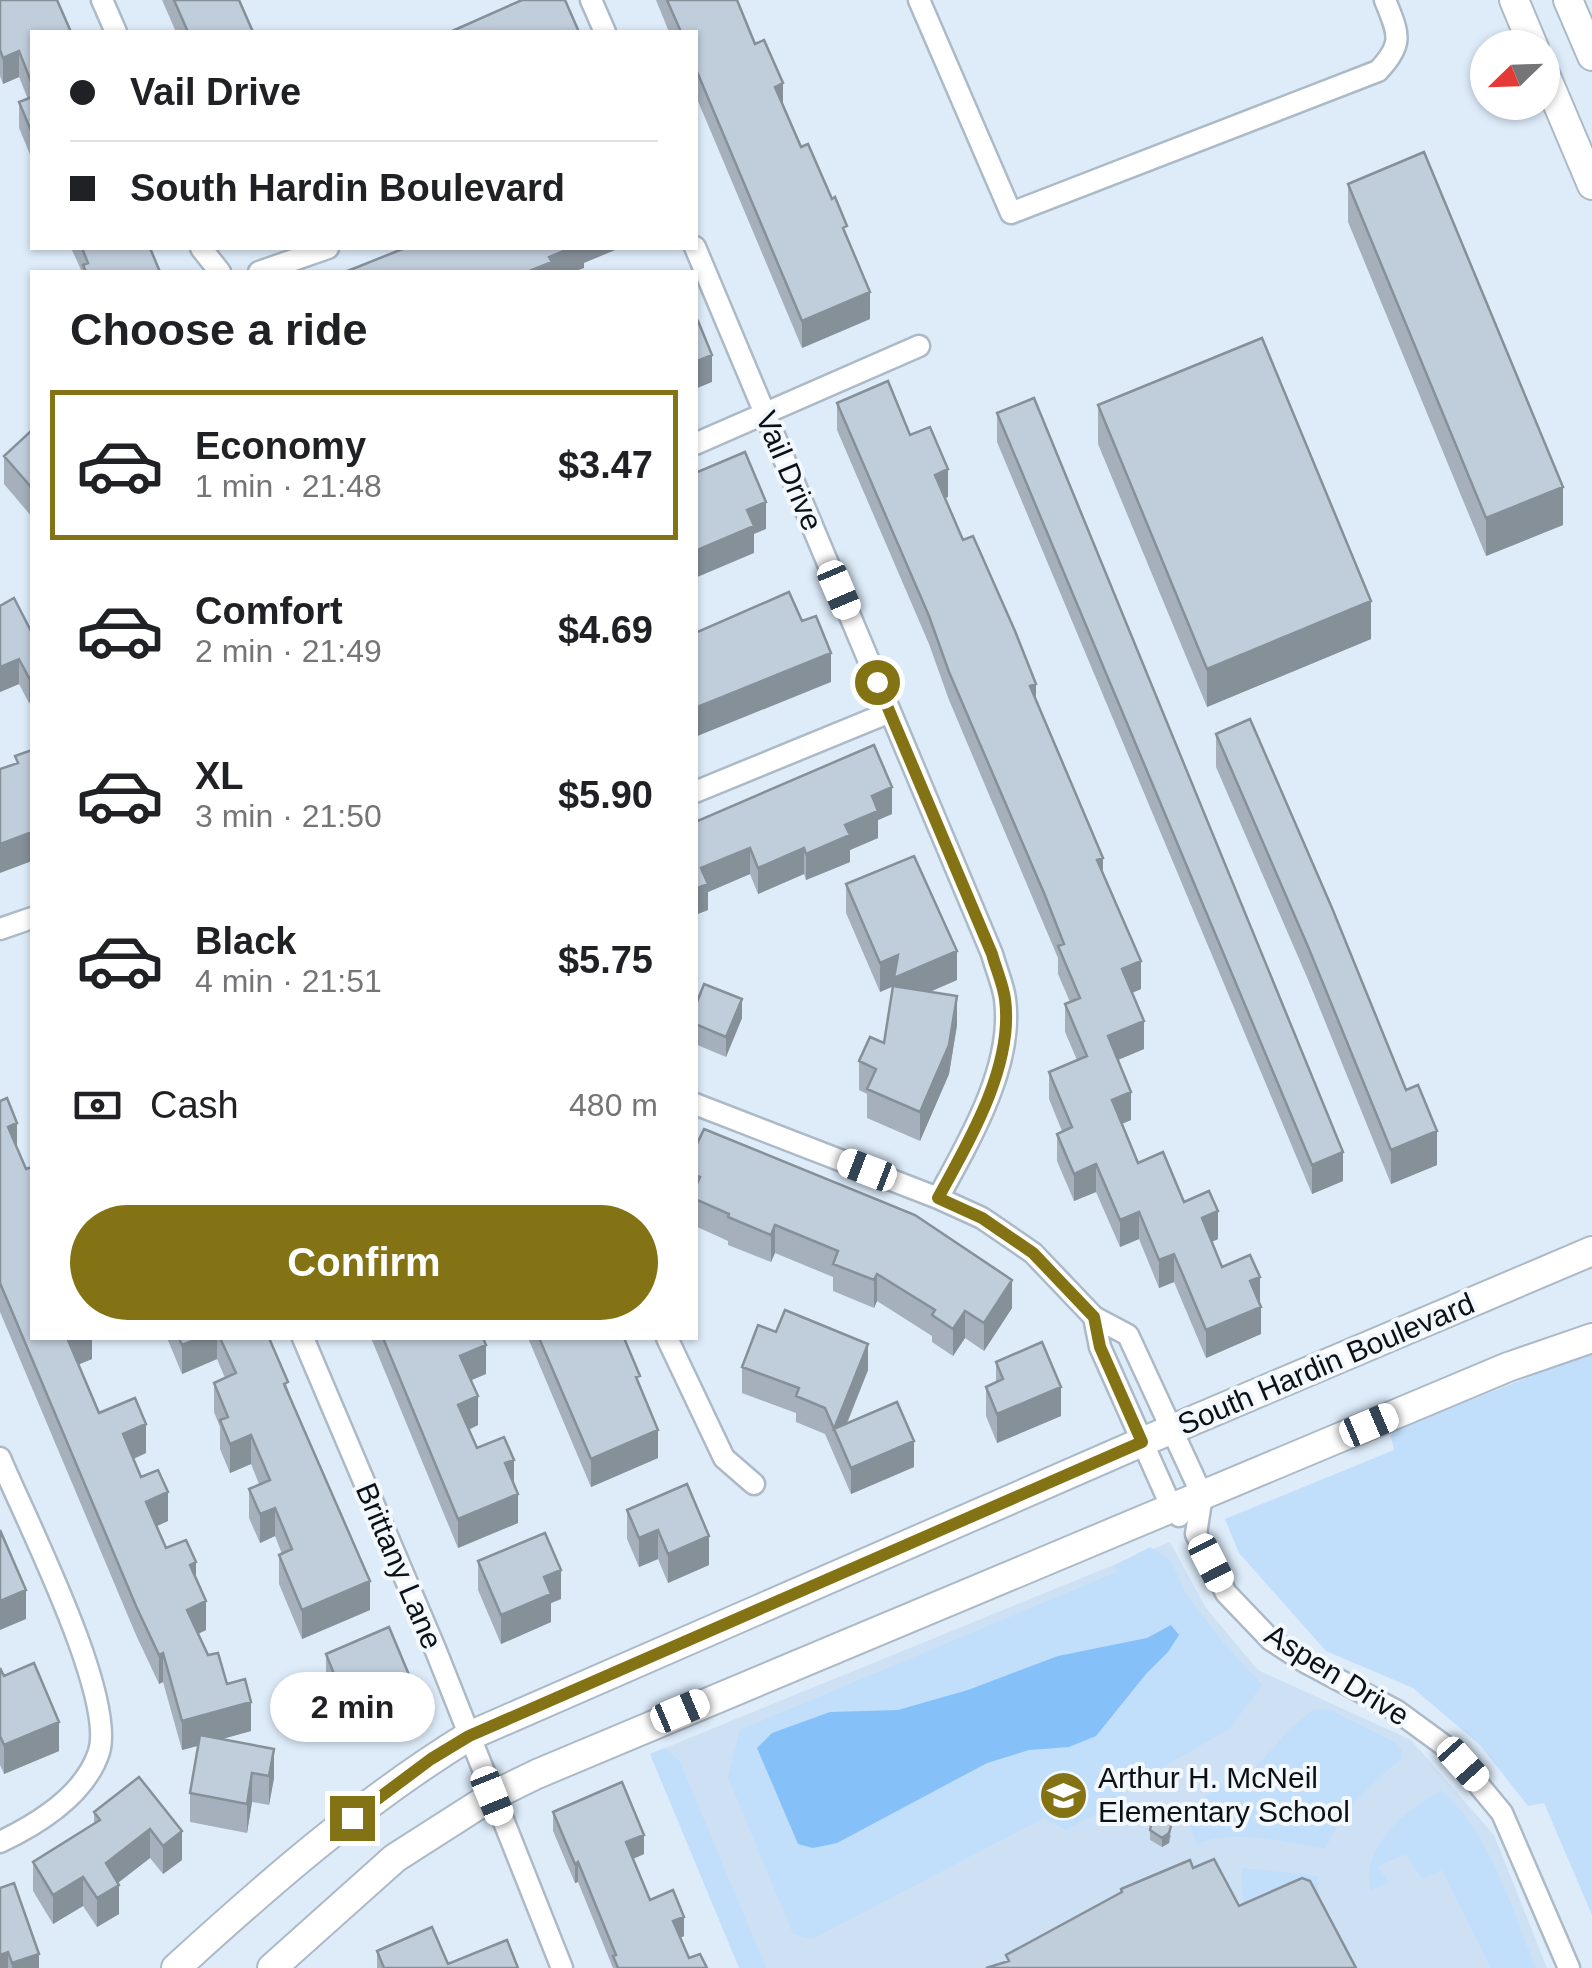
<!DOCTYPE html>
<meta charset="utf-8">
<style>
:root{--surface:#fff;--page:#f2f2f2;--text:#202124;--muted:#757577;--line:#e0e0e0;--accent:#847315}
body{margin:0;font-family:Helvetica,sans-serif;background:var(--page);color:var(--text);height:100vh;display:flex;flex-direction:column;font-size:38px;white-space:nowrap}
*{box-sizing:border-box;margin:0}
p{font-size:32px;color:var(--muted)}
.icon{flex:none;width:55px;height:55px;fill:none;stroke:currentColor;stroke-width:2;stroke-linecap:round;stroke-linejoin:round}
.map{position:relative;flex:1;overflow:hidden}
.drawer{position:absolute;left:30px;top:270px;width:668px;height:1070px;display:flex;flex-direction:column;background:var(--surface);border-radius:0px;box-shadow:0 2px 8px #0004}
.drawer>*{flex:none}
.top-card{position:absolute;left:30px;top:30px;width:668px;height:220px;border-radius:0px;box-shadow:0 2px 8px #0004;display:grid;align-content:center;height:220px;padding:0 40px;background:var(--surface)}
.needle{width:65px;rotate:247deg}
.tools{position:absolute;left:1470px;top:30px;display:grid;gap:20px}
.tools a{display:grid;place-items:center;width:90px;height:90px;border-radius:50%;background:var(--surface);box-shadow:0 2px 8px #0004;font-size:50px}
.end{position:absolute;width:45px;height:45px;margin:-22px;border:12px solid #847315;background:#fff;box-shadow:0 0 0 5px #fff}
.from{border-radius:50%}
.bubble{position:absolute;height:70px;border-radius:35px;background:var(--surface);box-shadow:0 2px 8px #0004;font-size:32px;font-weight:700;line-height:70px;text-align:center}
.car{position:absolute;width:30px;height:60px;margin:-30px -15px;border-radius:12px;box-shadow:0 0 8px 2px #0007;background:linear-gradient(#fff 24%,#345 0 40%,#fff 0 76%,#345 0 86%,#fff 0)}
.top-card b{display:flex;align-items:center;gap:35px;height:95px;font-size:38px}
.top-card b+b{border-top:2px solid var(--line)}
.top-card i{width:25px;height:25px;background:var(--text)}
ul{padding:0;list-style:none}
li{display:flex;align-items:center;gap:30px;height:150px;margin:0 20px 15px;padding:0 20px;border:5px solid transparent;border-radius:0px}
li div{flex:1}
li b{display:block;font-size:38px}
li em{font-style:normal;font-weight:700}
li.active{border-color:var(--accent)}
li>.icon{width:90px;height:90px;stroke-width:1.5}
h2{padding:0 40px;font-size:45px;line-height:120px}
.pay{display:flex;align-items:center;gap:25px;height:110px;padding:0 40px;font-size:38px}
.pay p{margin-inline-start:auto}
.cta{display:flex;gap:20px;margin-top:auto;padding:20px 40px}
.cta a{flex:1;height:115px;border-radius:60px;background:var(--accent);color:#fff;font-size:40px;font-weight:700;line-height:115px;text-align:center}
.map>svg:first-child{display:block}
</style>
<div class="map">
<svg width="1592" height="1968" viewBox="0 0 1592 1968">
<rect width="100%" height="100%" fill="#deecfa"/>
<!-- built -->
<path fill="#cde0f4" d="M1170 1542 1206 1608 1258 1670 1411 1740 1494 1835 1547 1968H740L650 1754Z"/>
<!-- green -->
<path fill="#c1defb" d="M1592 1352V1915L1544 1803 1528 1806 1480 1745 1413 1688 1326 1651 1239 1553 1225 1519 1394 1450 1390 1432Z
M1150 1547 1171 1561 1185 1592 1225 1645 1262 1685 1229 1729 1130 1786 1104 1810 1066 1830 1044 1818 812 1939 793 1934 728 1777 740 1730 1117 1572 1115 1565Z
M1313 1710H1330L1394 1742 1402 1751 1401 1759C1372 1782 1340 1812 1326 1848 1287 1843 1235 1828 1197 1844L1184 1808 1256 1767 1291 1728Z
M664 1748 679 1760 766 1968H739L650 1754Z
M1441 1791C1491 1833 1511 1909 1536 1968H1491L1442 1870 1422 1879 1406 1854 1378 1866 1388 1882 1371 1890C1359 1849 1407 1808 1441 1791Z
M1241 1868 1318 1876V1900L1245 1923Z"/>
<!-- water -->
<path fill="#86c0f9" d="M1171 1625 1179 1635 1168 1652 1146 1674 1096 1736 1069 1747 1029 1750 987 1763 837 1843 813 1848 798 1844 757 1748 772 1733 830 1712 898 1710 968 1690 1058 1656 1147 1638Z"/>
<g fill="none" stroke-linecap="round" stroke-linejoin="round">
<defs>
<path id="minor" d="M102 0 116 32
M591 0 605 32
M919 0 1011 213 1378 71C1405 43 1398 33 1385 0
M695 247 992 954C996 969 1003 984 1005 999 1014 1066 969 1141 938 1198
M201 248 220 272
M259 272 328 248
M695 444 919 346
M695 792 890 712
M0 929 32 918
M695 1104 938 1198 982 1218 1033 1253 1094 1317 1128 1335 1202 1495 1196 1534 1226 1593 1271 1640 1305 1662 1397 1711 1449 1749 1502 1813 1569 1968
M1094 1317 1100 1347 1171 1506 1179 1516
M303 1338 436 1651 562 1968
M667 1338 724 1458 754 1484
M0 1458C25 1518 116 1696 99 1752 85 1795 38 1824 0 1842"/>
<path id="secondary" d="M1514 0 1534 48
M1568 0 1592 56
M1542 67 1592 185
M176 1968C268 1884 363 1801 469 1736L1142 1442 1592 1251
M272 1968 395 1858 492 1796 537 1774 1508 1367 1592 1338"/>
</defs>
<!-- minor casing -->
<use href="#minor" stroke="#acbac7" stroke-width="25"/>
<!-- secondary casing -->
<use href="#secondary" stroke="#acbac7" stroke-width="32"/>
<!-- minor -->
<use href="#minor" stroke="#fff" stroke-width="20"/>
<!-- secondary -->
<use href="#secondary" stroke="#fff" stroke-width="28"/>
</g>
<!-- wall -->
<path fill="#a5b0bc" d="M0 0 32 32V159L19 128V102L28 99 19 77 3 84 0 76Z
M162 0H239L253 32H176Z
M656 0H737L801 147 847 238 870 319 802 348 695 94V32H669Z
M1348 184 1563 525 1486 556 1348 222Z
M71 248H150L160 272H82Z
M837 403 910 435 948 497 945 498 963 540 1036 702 1103 874 1141 989 1132 993 1144 1049 1118 1060 1131 1120 1122 1124 1138 1163 1184 1202 1218 1239 1212 1242 1222 1267 1260 1303 1261 1334 1206 1358 1174 1282 1159 1288 1139 1239 1120 1247 1096 1192 1074 1201 1057 1161V1134L1062 1131 1049 1099V1072L1077 1060 1065 1032V1004L1070 1002 1058 974V958L949 700 929 644 837 430Z
M1098 405 1371 639 1207 707 1098 444Z
M997 413 1343 1181 1312 1194 997 442Z
M32 430V517L4 484V456Z
M32 633 29 703 19 684 0 692Z
M1216 734 1437 1165 1391 1184 1309 982 1216 767Z
M892 814 878 820V838L850 850V862L806 880 804 874 758 894 750 874 708 892V910L695 915V822Z
M846 884 957 980 930 992 957 1025 949 1074 920 1141 867 1118V1094L859 1090V1061L884 1043 893 986 880 992 846 913Z
M32 980V1016L30 1010V981Z
M695 1007 742 1018 726 1057 695 1044Z
M0 1101 17 1149 92 1338V1359L78 1364 99 1413 146 1453 134 1459 141 1477 168 1521 156 1526 166 1548 196 1578 206 1630 198 1634 208 1655 227 1684 251 1731 222 1739 274 1778 269 1805 252 1802 247 1833 190 1822V1793L198 1746 182 1750 163 1682 159 1684 136 1635 0 1312Z
M695 1148 1012 1308 984 1351 965 1338 953 1356 932 1342V1336L877 1301 874 1308 833 1291V1277L775 1253 771 1262 728 1245V1241L695 1226Z
M167 1338H269L370 1610 302 1639 279 1584V1555L282 1554 275 1536 260 1543 249 1518V1489L259 1484 251 1464 230 1473 220 1449V1427L214 1412V1383L225 1378 217 1359 182 1374Z
M371 1338H483L486 1374 471 1380 478 1425 469 1430 477 1448 514 1483 518 1523 458 1548Z
M528 1338H624L640 1387 658 1458 591 1487Z
M996 1362 1061 1416 997 1443 986 1416V1387L996 1383Z
M742 1367 868 1370 847 1424 914 1467 851 1494 825 1434 796 1422V1413L742 1393Z
M627 1510 709 1565 668 1583 658 1559 639 1567 627 1539Z
M478 1561 561 1599 551 1603V1622L501 1644 478 1590Z
M326 1654 412 1711 356 1734 344 1705 336 1708 326 1683Z
M0 1668 4 1676 59 1751 4 1774 0 1765Z
M139 1777 182 1860 163 1874 150 1858 118 1883 119 1914 97 1927 83 1906 53 1924 33 1891V1862L94 1824V1812Z
M553 1812 644 1854 633 1859 650 1900 684 1936 680 1938 689 1958 707 1968H613L578 1882 575 1883 553 1831Z
M1150 1830 1171 1835 1169 1843 1162 1847 1150 1840Z
M0 1888 39 1968H0Z
M377 1951 448 1964 518 1968H377Z"/>
<!-- shaded-wall -->
<path fill="#869099" d="M19 51V77L3 84V58Z
M783 83V110L775 87Z
M571 248H620L584 263V268L573 272H527L549 257Z
M870 292V319L802 348V321Z
M712 355V382L695 389V362Z
M948 469V497L935 502V475Z
M1563 487V525L1486 556V518Z
M766 502V529L754 534V553L695 578V551L747 510Z
M1371 601V639L1207 707V669Z
M831 653V682L695 737V708Z
M19 659V684L0 692V667Z
M32 676V701L29 703V678Z
M1036 684V711L1030 686Z
M892 787V814L878 820V838L850 850V862L806 880V854L845 825 872 796Z
M32 832V861L0 873V844Z
M750 848V874L708 892V910L695 915V889L701 868Z
M804 848V874L758 894V868Z
M1103 858V885L1097 860Z
M957 951V980L894 1007V986L880 992V963L898 955Z
M1141 961V989L1122 997V969Z
M957 996V1025L949 1074 920 1141V1112Z
M742 999V1018L726 1057V1037Z
M1144 1021V1049L1108 1064V1036Z
M1131 1092V1120L1112 1128V1100Z
M17 1123V1152L8 1127Z
M1437 1131V1165L1391 1184V1150Z
M1343 1152V1181L1312 1194V1165Z
M1096 1164V1192L1074 1201V1174Z
M1218 1211V1239L1202 1246V1218Z
M1139 1212V1239L1120 1247V1220Z
M775 1225V1253L771 1262V1235Z
M1174 1254V1282L1159 1288V1260Z
M877 1274V1301L874 1308V1280Z
M1260 1277V1305L1250 1281Z
M1012 1280V1308L984 1351V1323Z
M1261 1307V1334L1206 1358V1330Z
M965 1311V1338L953 1356V1329Z
M73 1338H92V1359L68 1369V1340Z
M199 1338H217V1359L182 1374V1345Z
M868 1344V1370L839 1442 834 1429Z
M486 1345V1374L460 1385V1356Z
M1061 1387V1416L997 1443V1414Z
M478 1396V1425L458 1434V1405Z
M146 1424V1453L123 1463V1434Z
M658 1430V1458L591 1487V1459Z
M251 1435V1464L230 1473V1444Z
M914 1441V1467L851 1494V1468Z
M514 1460V1489L505 1463Z
M168 1492V1521L146 1531V1502Z
M518 1494V1523L458 1548V1519Z
M275 1508V1536L260 1543V1514Z
M658 1530V1559L639 1567V1538Z
M709 1536V1565L668 1583V1554Z
M196 1562V1591L190 1565Z
M561 1570V1599L551 1603V1622L501 1644V1615L544 1577Z
M370 1581V1610L302 1639V1610Z
M26 1590V1619L0 1630V1601Z
M206 1601V1630L187 1639V1610Z
M163 1653V1682L159 1684V1655Z
M344 1676V1705L336 1708V1679Z
M412 1682V1711L356 1734V1705Z
M251 1702V1731L182 1750V1721Z
M59 1722V1751L4 1774V1745Z
M274 1749V1778L269 1805V1776Z
M252 1773V1802L247 1833V1804Z
M1171 1826 1169 1843 1162 1847V1838Z
M150 1829V1858L106 1892V1863Z
M182 1831V1860L163 1874V1846Z
M644 1835V1854L626 1862V1842Z
M578 1862V1882L575 1883V1864Z
M83 1877V1906L53 1924V1895Z
M119 1885V1914L97 1927V1898Z
M684 1917V1936L673 1941V1921Z
M8 1952V1968H0V1955Z
M39 1954V1968H12V1963Z"/>
<!-- building -->
<path fill="#c0cddb" stroke="#869099" stroke-width="2.5" d="M0 0H57L71 32H32V84L19 51 3 58 0 50Z
M174 0H239L253 32H188Z
M522 0H565L579 32H450Z
M667 0H737L755 44 764 40 783 83 775 87 801 147 808 144 832 199 835 197 847 226 843 228 870 292 802 321 695 67V32H681Z
M32 97V133L19 102Z
M1424 152 1563 487 1486 518 1348 184Z
M82 248H150L160 272H86L83 265 88 263Z
M405 248H571L549 257 552 262 527 272H345Z
M698 321 712 355 695 362V322Z
M1262 338 1371 601 1207 669 1098 405Z
M888 381 910 435 930 427 948 469 935 475 963 540 973 536 1015 631 1036 684 1030 686 1103 858 1097 860 1141 961 1122 969 1144 1021 1108 1036 1131 1092 1112 1100 1138 1163 1163 1152 1184 1202 1209 1191 1218 1211 1202 1218 1222 1267 1250 1255 1260 1277 1250 1281 1261 1307 1206 1330 1174 1254 1159 1260 1139 1212 1120 1220 1096 1164 1074 1174 1057 1134 1072 1127 1049 1072 1087 1056 1065 1004 1080 998 1058 946 1064 944 1044 893 949 672 929 616 837 403Z
M1034 398 1343 1152 1312 1165 997 413Z
M32 430V488L4 456Z
M745 452 766 502 747 510 754 526 695 551V473Z
M789 592 802 621 816 616 831 653 695 708V633Z
M14 598 32 633V676L29 678 19 659 0 667V606Z
M1250 719 1332 908 1406 1090 1418 1085 1437 1131 1391 1150 1309 949 1216 734Z
M874 745 892 787 872 796 878 811 845 825 850 835 806 854 804 848 758 868 750 848 701 868 708 884 695 889V822Z
M32 750V832L0 844V769L18 763 15 756Z
M914 856 957 951 894 978 898 955 880 963 846 884Z
M704 984 742 999 726 1037 695 1024V1007Z
M893 986 957 996 949 1045 920 1112 867 1089 876 1069 859 1061 870 1037 884 1043Z
M7 1098 17 1123 8 1127 26 1169 32 1167V1338H73L68 1340 99 1413 135 1398 146 1424 123 1434 141 1477 158 1470 168 1492 146 1502 166 1548 186 1540 196 1562 190 1565 206 1601 187 1610 208 1655 218 1653 227 1684 245 1679 251 1702 182 1721 163 1653 159 1655 136 1606 0 1283V1101Z
M704 1129 915 1215 1012 1280 984 1323 965 1311 953 1329 932 1315 935 1310 877 1274 874 1280 833 1264 838 1251 775 1225 771 1235 728 1217 729 1214 695 1199V1188L700 1177 695 1175V1148Z
M785 1310 868 1344 834 1429 897 1402 914 1441 851 1468 825 1408 796 1396 799 1388 742 1367 758 1325 776 1332Z
M179 1338H199L182 1345Z
M220 1338H269L288 1382 284 1384 370 1581 302 1610 279 1555 292 1549 275 1508 260 1514 249 1489 270 1480 251 1435 230 1444 220 1420 228 1417 214 1383 236 1373Z
M383 1338H483L486 1345 460 1356 478 1396 458 1405 477 1448 504 1437 514 1460 505 1463 518 1494 458 1519Z
M539 1338H624L640 1376 636 1377 658 1430 591 1459Z
M1042 1342 1061 1387 997 1414 986 1387 1003 1379 996 1362Z
M687 1484 709 1536 668 1554 658 1530 639 1538 627 1510Z
M0 1530 26 1590 0 1601Z
M545 1533 561 1570 544 1577 551 1594 501 1615 478 1561Z
M389 1627 412 1682 356 1705 344 1676 336 1679 326 1654Z
M34 1663 59 1722 4 1745 0 1736V1668L4 1676Z
M200 1735 274 1749 269 1776 252 1773 247 1804 190 1793Z
M139 1777 182 1831 163 1846 150 1829 106 1863 119 1885 97 1898 83 1877 53 1895 33 1862 100 1820 94 1812Z
M622 1782 644 1835 626 1842 650 1900 673 1890 684 1917 673 1921 689 1958 700 1954 707 1968H618L613 1956 616 1955 578 1862 575 1864 553 1812Z
M1159 1817 1166 1819 1171 1826 1169 1833 1162 1838 1150 1830 1152 1821Z
M1214 1859 1239 1906 1302 1878 1310 1881 1356 1968H986L1009 1961 1006 1955 1122 1892 1121 1889 1190 1860 1193 1868Z
M14 1883 39 1954 12 1963 8 1952 0 1955V1888Z
M432 1927 448 1964 507 1940 518 1968H384L377 1951Z"/>
<g fill="none" stroke-linecap="round" stroke-linejoin="round">
<!-- route -->
<path stroke="#847315" stroke-width="12" d="M352 1818 431 1759 469 1736 1142 1442 1100 1347 1094 1317 1033 1253 982 1218 938 1198C969 1141 1014 1066 1005 999 1003 984 996 969 992 954L877 682"/>
</g>
<!-- icons -->
<defs>
<symbol id="school-disc" viewBox="-11 -11 22 22"><circle r="9.5" fill="#847315" stroke="#f3f8fe"/><path d="M0-5L7-2L0 1L-7-2ZM-4 1L0 2.5L4 1V4Q0 6-4 4Z" fill="#fff"/></symbol>
</defs>
<g fill-rule="evenodd">
<use href="#school-disc" x="1036" y="1768" width="55" height="55"/>
</g>
<g text-anchor="middle" stroke-width="8" stroke-linejoin="round" paint-order="stroke">
<!-- street labels -->
<g font-size="30" fill="#0c1116" stroke="#f3f8fe">
<text transform="translate(789 471) rotate(67)" y="10">Vail Drive</text>
<text transform="translate(1326 1364) rotate(-23)" y="10">South Hardin Boulevard</text>
<text transform="translate(399 1566) rotate(67)" y="10">Brittany Lane</text>
<text transform="translate(1337 1675) rotate(32)" y="10">Aspen Drive</text>
</g>
<!-- poi labels -->
<g font-size="30" fill="#0c1116" stroke="#f3f8fe" text-anchor="start">
<text x="1098" y="1788">Arthur H. McNeil<tspan x="1098" dy="34">Elementary School</tspan></text>
</g>
</g>
</svg>
<div class="tools">
<a><svg class="needle" viewBox="-14 -14 28 28"><path d="M0-13l5 13h-10z" fill="#e53935"/><path d="M0 13l5-13h-10z" fill="#757577"/></svg></a>
</div>
<i class="end from" style="left:877px;top:682px"></i>
<i class="end" style="left:352px;top:1818px"></i>
<div class="bubble" style="left:270px;top:1672px;width:165px">2 min</div>
<i class="car" style="left:839px;top:590px;rotate:157deg"></i>
<i class="car" style="left:867px;top:1170px;rotate:291deg"></i>
<i class="car" style="left:1369px;top:1425px;rotate:67deg"></i>
<i class="car" style="left:1211px;top:1563px;rotate:153deg"></i>
<i class="car" style="left:680px;top:1711px;rotate:67deg"></i>
<i class="car" style="left:1463px;top:1764px;rotate:138deg"></i>
<i class="car" style="left:492px;top:1796px;rotate:158deg"></i>
<div class="top-card">
<b><i class="from"></i>Vail Drive</b>
<b><i></i>South Hardin Boulevard</b>
</div>
<section class="drawer">
<h2>Choose a ride</h2>
<ul>
<li class="active"><svg class="icon" aria-label="car" viewBox="0 0 24 24"><path d="M5 17H2v-5l4-1 3-4h7l3 4 3 1v5h-3M9 17h6M6 11h13"/><circle cx="7" cy="17" r="2"/><circle cx="17" cy="17" r="2"/></svg><div><b>Economy</b><p>1 min · 21:48</p></div><em>$3.47</em></li>
<li><svg class="icon" aria-label="car" viewBox="0 0 24 24"><path d="M5 17H2v-5l4-1 3-4h7l3 4 3 1v5h-3M9 17h6M6 11h13"/><circle cx="7" cy="17" r="2"/><circle cx="17" cy="17" r="2"/></svg><div><b>Comfort</b><p>2 min · 21:49</p></div><em>$4.69</em></li>
<li><svg class="icon" aria-label="car" viewBox="0 0 24 24"><path d="M5 17H2v-5l4-1 3-4h7l3 4 3 1v5h-3M9 17h6M6 11h13"/><circle cx="7" cy="17" r="2"/><circle cx="17" cy="17" r="2"/></svg><div><b>XL</b><p>3 min · 21:50</p></div><em>$5.90</em></li>
<li><svg class="icon" aria-label="car" viewBox="0 0 24 24"><path d="M5 17H2v-5l4-1 3-4h7l3 4 3 1v5h-3M9 17h6M6 11h13"/><circle cx="7" cy="17" r="2"/><circle cx="17" cy="17" r="2"/></svg><div><b>Black</b><p>4 min · 21:51</p></div><em>$5.75</em></li>
</ul>
<div class="pay"><svg class="icon" aria-label="cash" viewBox="0 0 24 24"><path d="M3 7h18v10H3z"/><circle cx="12" cy="12" r="2"/></svg>Cash<p>480 m</p></div>
<div class="cta"><a>Confirm</a></div>
</section>
</div>
